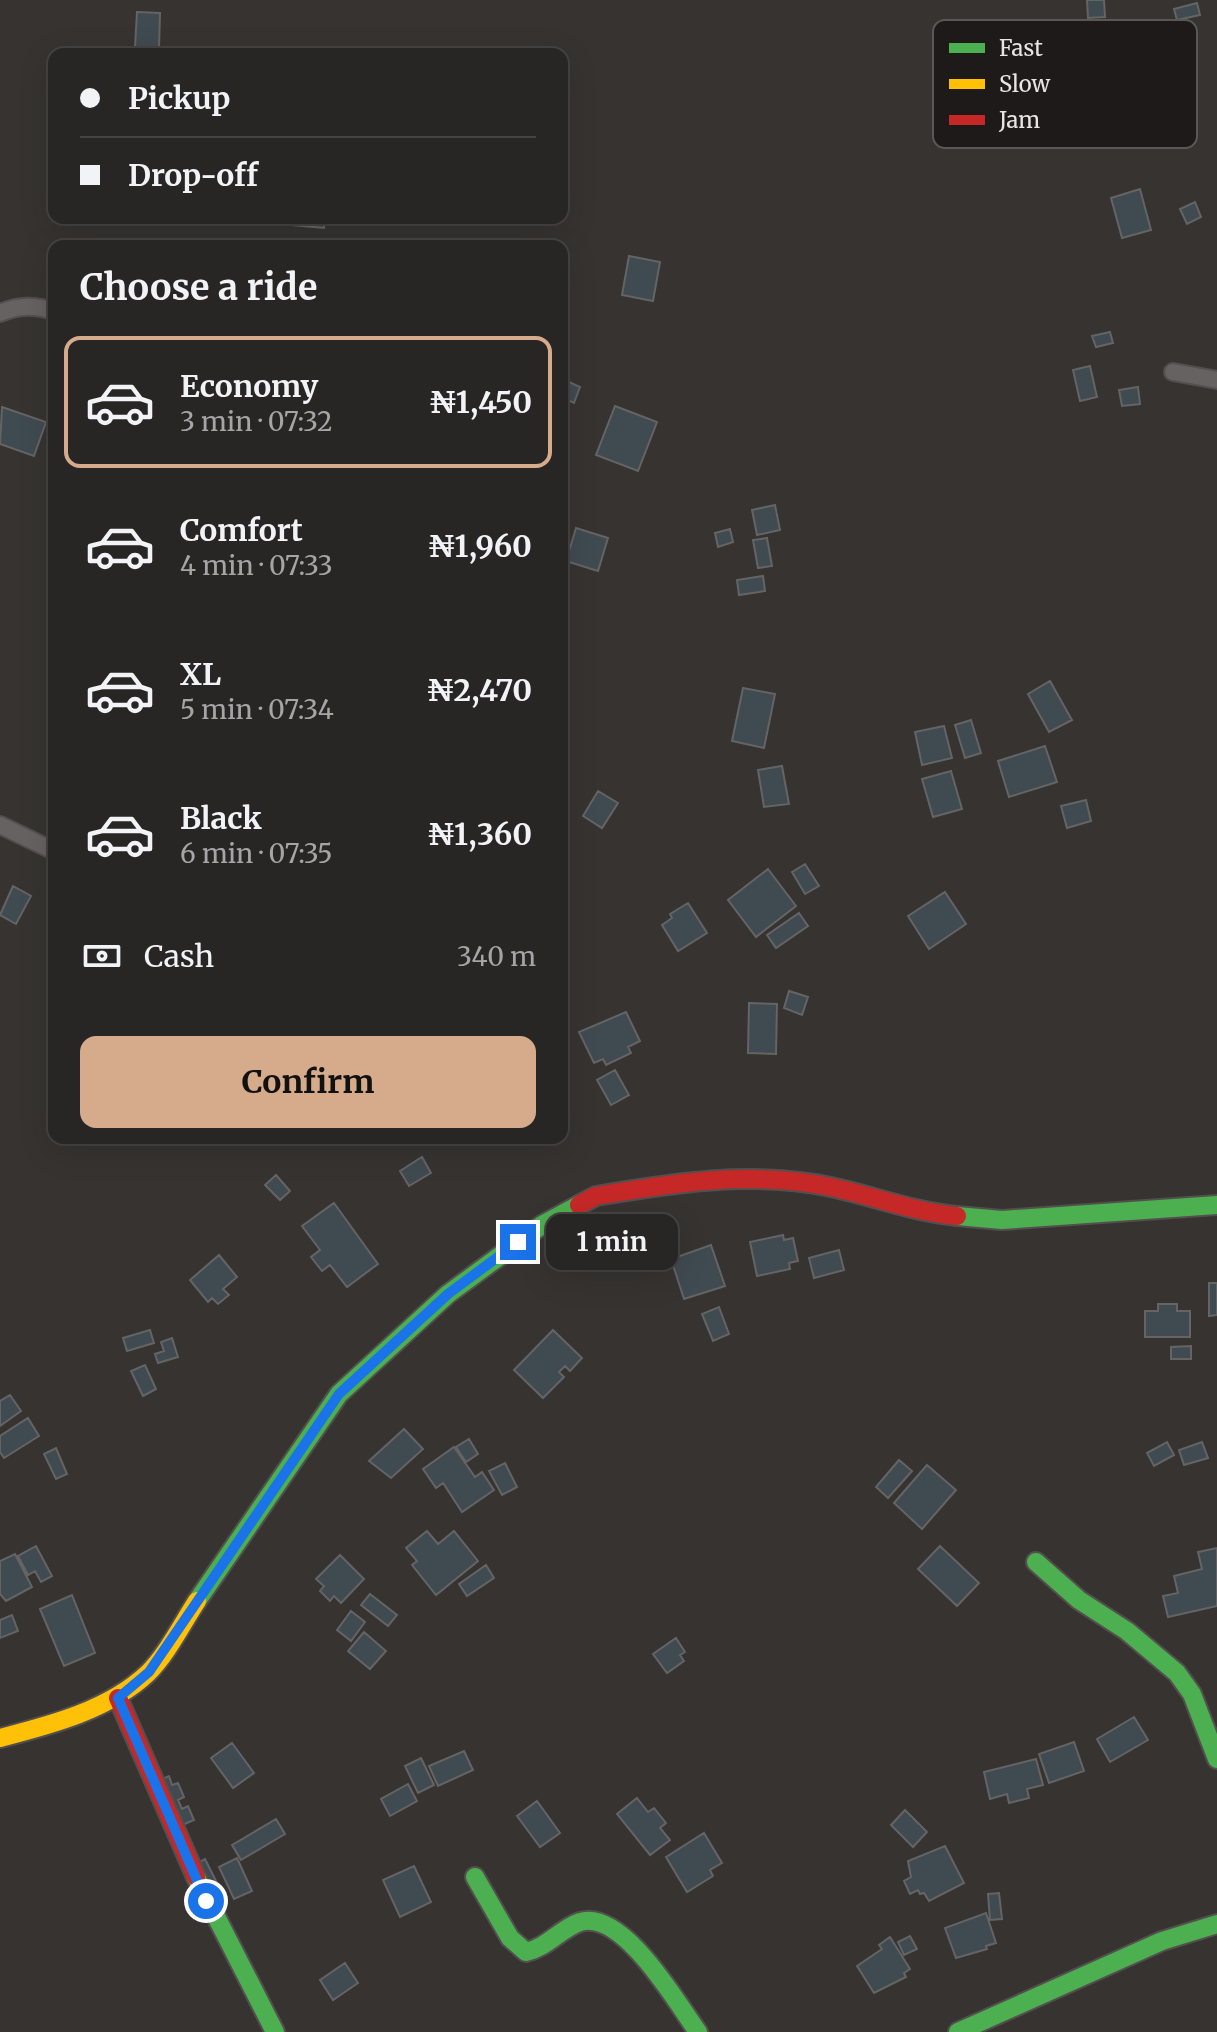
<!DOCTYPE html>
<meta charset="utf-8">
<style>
:root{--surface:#282625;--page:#302e2d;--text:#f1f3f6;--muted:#a5a5a7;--line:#444342;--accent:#d6ab8b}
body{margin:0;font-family:Merriweather,serif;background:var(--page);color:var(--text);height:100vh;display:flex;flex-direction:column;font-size:30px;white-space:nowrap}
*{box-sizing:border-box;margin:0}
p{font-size:26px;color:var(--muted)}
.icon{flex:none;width:44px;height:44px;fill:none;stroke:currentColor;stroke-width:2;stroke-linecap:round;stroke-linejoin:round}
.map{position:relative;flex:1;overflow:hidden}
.drawer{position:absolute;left:48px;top:240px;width:520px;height:904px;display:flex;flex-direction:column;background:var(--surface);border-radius:16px;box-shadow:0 8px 32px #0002,0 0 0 2px var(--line)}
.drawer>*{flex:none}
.hud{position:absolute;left:48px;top:48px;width:520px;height:176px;border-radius:16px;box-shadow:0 8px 32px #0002,0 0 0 2px var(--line);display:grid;align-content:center;height:176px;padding:0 32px;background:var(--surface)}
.end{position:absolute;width:36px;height:36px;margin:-18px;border:10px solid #1a73e8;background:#fff;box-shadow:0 0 0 4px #fff}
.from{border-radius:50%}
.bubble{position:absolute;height:56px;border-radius:16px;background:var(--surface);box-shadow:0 8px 32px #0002,0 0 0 2px var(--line);font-size:26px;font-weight:700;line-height:56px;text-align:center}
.hud b{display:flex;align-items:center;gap:28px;height:76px;font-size:30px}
.hud b+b{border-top:2px solid var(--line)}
.hud i{width:20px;height:20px;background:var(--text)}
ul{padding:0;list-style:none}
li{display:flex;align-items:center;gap:24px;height:132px;margin:0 16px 12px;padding:0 16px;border:4px solid transparent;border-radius:16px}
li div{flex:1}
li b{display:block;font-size:30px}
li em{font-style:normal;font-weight:700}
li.selected{border-color:var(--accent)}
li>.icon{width:72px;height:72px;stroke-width:1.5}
h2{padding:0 32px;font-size:36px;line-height:96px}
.pay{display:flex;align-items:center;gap:20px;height:88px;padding:0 32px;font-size:30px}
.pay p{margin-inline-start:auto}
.action{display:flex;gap:16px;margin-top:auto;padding:16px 32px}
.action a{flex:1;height:92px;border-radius:16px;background:var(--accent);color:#111;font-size:32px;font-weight:700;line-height:92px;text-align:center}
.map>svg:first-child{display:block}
</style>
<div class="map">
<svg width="1217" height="2032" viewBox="0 0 1217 2032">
<rect width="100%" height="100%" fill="#363331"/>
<!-- building -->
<path fill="#404a51" stroke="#646464" stroke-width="2" d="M1087 0H1104L1105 17 1088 18Z
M1197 3 1200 15 1177 20 1174 9Z
M137 12 160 13 159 48 135 47Z
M1140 189 1151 230 1122 238 1111 198Z
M1195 202 1201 217 1187 224 1180 209Z
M293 218H325L324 228 292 225Z
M629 256 660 262 653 301 622 295Z
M1110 332 1113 343 1096 347 1092 336Z
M1090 366 1097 397 1080 401 1073 370Z
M569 382 580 387 574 403 563 398Z
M1138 387 1140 404 1122 406 1119 390Z
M615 406 657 422 638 471 596 455Z
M2 407 46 422 34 456 0 444Z
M775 505 780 530 757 535 752 510Z
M576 528 608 538 598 571 566 561Z
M730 529 733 542 718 547 715 533Z
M767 538 772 566 758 568 753 540Z
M763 576 765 591 739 595 737 580Z
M1050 681 1072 720 1049 732 1028 694Z
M743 688 775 694 764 748 732 741Z
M971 720 981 753 965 758 955 725Z
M944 726 952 758 922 765 915 732Z
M1045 746 1057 782 1009 797 998 761Z
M782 766 789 804 764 807 758 770Z
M951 771 962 809 933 817 922 779Z
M598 791 618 803 602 828 583 816Z
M1086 800 1091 821 1067 828 1061 806Z
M805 864 819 886 805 894 792 872Z
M768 869 796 906 756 937 728 900Z
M13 886 31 896 16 924 0 915Z
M945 892 966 924 929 949 908 916Z
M688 903 707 933 678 951 662 925 672 918 670 914Z
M799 913 808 926 776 948 767 935Z
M789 991 808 997 802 1015 784 1008Z
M749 1003 777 1004 776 1054 748 1053Z
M626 1012 640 1041 628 1047 631 1053 606 1065 603 1059 594 1063 579 1032Z
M615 1070 629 1095 611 1105 597 1080Z
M422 1157 431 1173 409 1186 400 1171Z
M276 1175 290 1191 280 1200 265 1185Z
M334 1203 378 1264 347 1287 330 1265 322 1271 311 1257 320 1250 302 1226Z
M783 1235 784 1240 793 1238 798 1261 789 1263 790 1269 757 1276 750 1242Z
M711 1245 725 1286 684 1299 671 1259Z
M839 1250 844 1270 814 1278 809 1258Z
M219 1255 237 1277 223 1289 229 1295 218 1304 212 1298 208 1302 190 1280Z
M1209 1283H1217V1315L1209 1316Z
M1158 1304H1177V1311H1190V1337H1145V1311H1158Z
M719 1307 729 1334 713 1341 702 1314Z
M150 1330 154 1343 127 1351 123 1338Z
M553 1330 582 1358 570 1371 565 1366 559 1372 564 1377 543 1398 514 1370Z
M172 1338 178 1357 158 1363 155 1354 164 1351 161 1342Z
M1191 1346V1359H1171V1347Z
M145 1365 156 1389 143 1396 131 1371Z
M10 1395 21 1411 0 1426V1401Z
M28 1418 39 1436 4 1458 0 1452V1436Z
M404 1429 423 1449 391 1478 369 1461Z
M469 1439 478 1454 466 1462 456 1447Z
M1167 1442 1174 1455 1154 1466 1147 1453Z
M1202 1442 1208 1458 1184 1465 1179 1450Z
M454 1447 475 1477 482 1472 494 1490 462 1512 443 1483 436 1488 423 1469Z
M56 1448 67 1474 56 1479 44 1454Z
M899 1460 912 1471 888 1498 876 1487Z
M505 1463 517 1487 502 1495 489 1471Z
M927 1465 956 1490 922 1529 894 1503Z
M427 1531 438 1544 454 1531 478 1561 436 1595 412 1565 417 1561 406 1548Z
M36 1546 52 1576 41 1582 35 1571 28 1575 18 1556Z
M940 1546 979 1583 957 1606 918 1569Z
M1217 1548V1606L1168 1617 1163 1596 1178 1593 1174 1576 1202 1569 1198 1552Z
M15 1554 32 1587 6 1601 0 1594V1561Z
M340 1555 364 1579 341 1603 334 1596 330 1601 320 1591 324 1586 316 1579Z
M486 1565 494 1578 467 1596 459 1584Z
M370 1594 397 1615 388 1626 361 1605Z
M72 1595 95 1653 64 1666 40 1609Z
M351 1611 365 1622 351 1641 337 1630Z
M12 1615 18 1631 0 1638V1620Z
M364 1632 386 1651 370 1669 348 1651Z
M676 1638 685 1652 680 1655 684 1661 667 1673 653 1654Z
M1134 1717 1148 1740 1110 1762 1097 1739Z
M1074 1742 1084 1771 1049 1783 1039 1754Z
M232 1743 254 1773 233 1788 211 1758Z
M464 1751 473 1770 438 1786 429 1766Z
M421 1758 434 1785 418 1793 405 1766Z
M1036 1759 1043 1785 1027 1789 1029 1798 1009 1803 1007 1794 990 1799 984 1772Z
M169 1776 172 1785 178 1783 184 1797 178 1800 182 1809 188 1806 194 1820 171 1830 151 1784Z
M408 1784 417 1801 390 1816 381 1799Z
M637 1798 648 1812 654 1808 666 1823 660 1828 670 1840 650 1855 617 1814Z
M537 1801 560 1833 540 1847 517 1816Z
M905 1810 927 1832 913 1847 891 1825Z
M276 1819 285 1834 241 1860 232 1845Z
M704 1833 722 1863 710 1870 713 1876 687 1892 666 1857Z
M945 1846 964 1883 929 1901 924 1893 920 1894 918 1890 910 1894 904 1881 911 1877 908 1861Z
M237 1858 252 1891 234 1899 219 1867Z
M205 1859 227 1903 214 1908 194 1865Z
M414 1866 431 1902 400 1917 383 1880Z
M999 1893 1002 1919 990 1920 988 1894Z
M986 1913 996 1943 986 1946 987 1949 956 1958 945 1928Z
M910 1936 917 1949 904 1955 898 1942Z
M890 1937 910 1969 904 1973 906 1977 874 1993 857 1966 882 1949 879 1945Z
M345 1963 358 1983 333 2000 320 1980Z"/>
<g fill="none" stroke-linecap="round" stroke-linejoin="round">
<defs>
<path id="street" d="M0 313C19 305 34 305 54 311
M1173 372 1217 380
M0 825 54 851"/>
<path id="fast" d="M957 1216 1002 1220 1217 1205
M1036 1562 1079 1600 1127 1631 1177 1673 1192 1694 1217 1759
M197 1601 339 1394 448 1294 542 1225 579 1205
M196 1877 275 2032
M475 1877 510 1938 526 1952C548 1947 560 1929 580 1922 623 1909 677 2003 698 2032
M958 2032 1162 1941 1217 1924"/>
<path id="slow" d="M0 1738C50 1725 109 1710 148 1673 167 1654 182 1624 197 1601"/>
<path id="jam" d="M579 1205 596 1196C673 1183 749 1171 826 1186 871 1195 912 1212 957 1216
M118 1698 196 1877"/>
</defs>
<!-- street casing -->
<use href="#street" stroke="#524f4e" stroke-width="20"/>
<!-- fast casing -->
<use href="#fast" stroke="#524f4e" stroke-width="22"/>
<!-- slow casing -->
<use href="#slow" stroke="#524f4e" stroke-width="22"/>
<!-- jam casing -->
<use href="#jam" stroke="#524f4e" stroke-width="22"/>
<!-- street -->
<use href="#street" stroke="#656261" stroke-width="16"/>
<!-- fast -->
<use href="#fast" stroke="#4caf50" stroke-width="18"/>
<!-- slow -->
<use href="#slow" stroke="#ffc107" stroke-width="18"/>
<!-- jam -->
<use href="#jam" stroke="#c62828" stroke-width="18"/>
</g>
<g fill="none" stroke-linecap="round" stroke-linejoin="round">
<!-- route -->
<path stroke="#1a73e8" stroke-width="10" d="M206 1901 118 1698 149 1672 339 1394 448 1294 518 1242"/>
</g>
<!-- legend -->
<rect x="933" y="20" width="264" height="128" rx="12" fill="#1d1a19" stroke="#5a5756" stroke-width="2"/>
<rect x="949" y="43" width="36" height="10" fill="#4caf50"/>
<rect x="949" y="79" width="36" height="10" fill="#ffc107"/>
<rect x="949" y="115" width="36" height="10" fill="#c62828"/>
<g font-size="22" fill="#e9e5e3">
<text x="999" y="56">Fast</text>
<text x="999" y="92">Slow</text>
<text x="999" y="128">Jam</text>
</g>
</svg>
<i class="end from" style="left:206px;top:1901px"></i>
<i class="end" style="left:518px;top:1242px"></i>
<div class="bubble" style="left:546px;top:1214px;width:132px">1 min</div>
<div class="hud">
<b><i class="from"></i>Pickup</b>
<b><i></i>Drop-off</b>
</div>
<section class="drawer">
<h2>Choose a ride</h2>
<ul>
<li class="selected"><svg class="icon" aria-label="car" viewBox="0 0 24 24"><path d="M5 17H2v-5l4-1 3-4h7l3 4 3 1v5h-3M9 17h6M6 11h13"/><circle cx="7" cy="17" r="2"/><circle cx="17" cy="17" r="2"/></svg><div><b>Economy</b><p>3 min · 07:32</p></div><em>₦1,450</em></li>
<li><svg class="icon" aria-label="car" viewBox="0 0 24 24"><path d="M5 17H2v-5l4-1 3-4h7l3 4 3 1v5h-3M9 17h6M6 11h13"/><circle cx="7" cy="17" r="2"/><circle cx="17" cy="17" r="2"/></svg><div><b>Comfort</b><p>4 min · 07:33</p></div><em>₦1,960</em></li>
<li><svg class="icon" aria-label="car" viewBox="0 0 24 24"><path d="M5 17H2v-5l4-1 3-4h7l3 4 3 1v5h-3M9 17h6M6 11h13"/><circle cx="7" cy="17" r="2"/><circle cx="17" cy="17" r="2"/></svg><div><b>XL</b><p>5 min · 07:34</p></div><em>₦2,470</em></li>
<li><svg class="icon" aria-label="car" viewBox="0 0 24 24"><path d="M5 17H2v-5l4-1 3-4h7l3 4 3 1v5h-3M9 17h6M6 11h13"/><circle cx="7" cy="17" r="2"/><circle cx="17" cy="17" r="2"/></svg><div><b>Black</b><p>6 min · 07:35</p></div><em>₦1,360</em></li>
</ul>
<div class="pay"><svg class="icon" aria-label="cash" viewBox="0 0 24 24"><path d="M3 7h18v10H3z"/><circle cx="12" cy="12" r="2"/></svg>Cash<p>340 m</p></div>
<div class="action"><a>Confirm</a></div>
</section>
</div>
